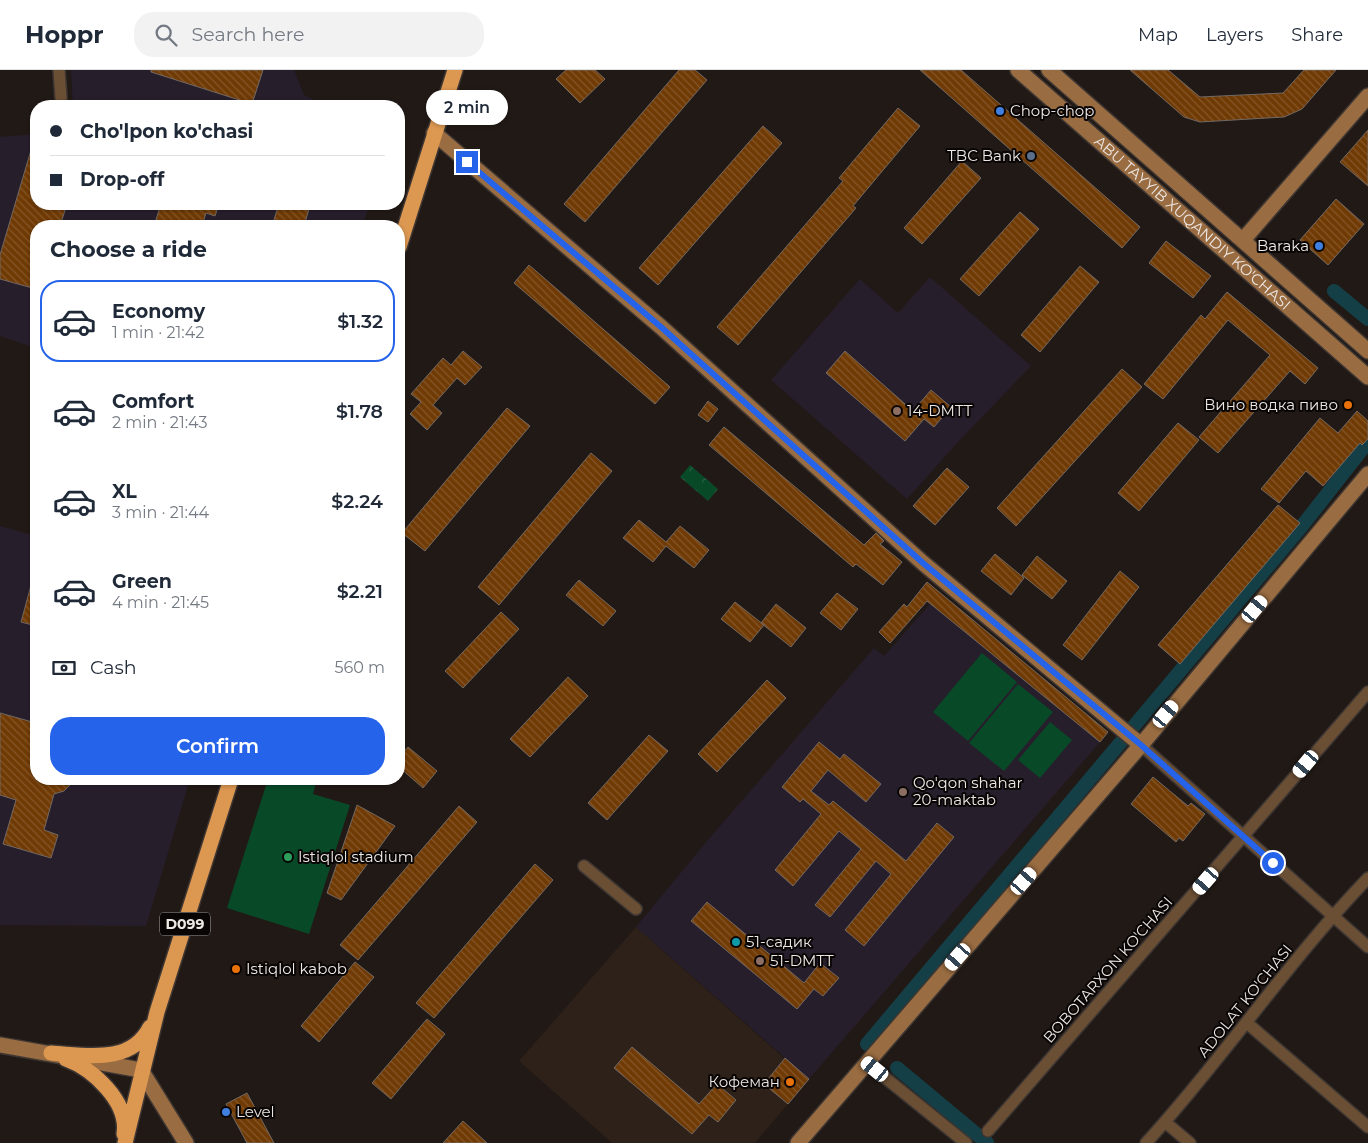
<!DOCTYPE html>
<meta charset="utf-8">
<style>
:root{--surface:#fff;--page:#f2f2f3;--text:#1f2937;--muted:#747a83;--line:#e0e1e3;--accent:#2563eb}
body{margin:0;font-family:Montserrat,sans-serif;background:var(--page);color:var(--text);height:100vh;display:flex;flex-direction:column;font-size:19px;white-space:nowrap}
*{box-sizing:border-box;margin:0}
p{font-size:16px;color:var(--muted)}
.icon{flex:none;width:28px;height:28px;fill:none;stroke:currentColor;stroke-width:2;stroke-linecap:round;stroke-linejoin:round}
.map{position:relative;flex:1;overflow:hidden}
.sheet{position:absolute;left:30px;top:150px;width:375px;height:565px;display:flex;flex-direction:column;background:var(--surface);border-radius:20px;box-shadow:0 1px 4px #0004}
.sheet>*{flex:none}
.hud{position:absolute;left:30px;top:30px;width:375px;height:110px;border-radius:20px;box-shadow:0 1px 4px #0004;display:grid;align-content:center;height:110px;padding:0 20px;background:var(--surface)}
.end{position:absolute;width:22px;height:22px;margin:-11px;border:6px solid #2563eb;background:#fff;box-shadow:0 0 0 2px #fff}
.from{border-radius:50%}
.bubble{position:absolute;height:35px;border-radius:18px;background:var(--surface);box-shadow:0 1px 4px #0004;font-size:16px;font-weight:600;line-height:35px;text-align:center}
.car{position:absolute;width:15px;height:30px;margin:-15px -8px;border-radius:6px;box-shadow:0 0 4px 1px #0007;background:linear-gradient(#fff 24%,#345 0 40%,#fff 0 76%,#345 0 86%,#fff 0)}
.hud b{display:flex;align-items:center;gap:18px;height:48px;font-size:19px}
.hud b+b{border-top:1px solid var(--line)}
.hud i{width:12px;height:12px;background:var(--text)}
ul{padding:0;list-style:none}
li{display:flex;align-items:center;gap:15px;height:82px;margin:0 10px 8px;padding:0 10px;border:2px solid transparent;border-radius:20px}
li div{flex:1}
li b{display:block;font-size:19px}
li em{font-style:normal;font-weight:600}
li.current{border-color:var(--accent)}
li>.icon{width:45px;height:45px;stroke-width:1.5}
h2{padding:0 20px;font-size:22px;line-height:60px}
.pay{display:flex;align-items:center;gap:12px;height:55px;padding:0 20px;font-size:19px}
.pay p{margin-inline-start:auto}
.primary-button{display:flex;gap:10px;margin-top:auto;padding:10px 20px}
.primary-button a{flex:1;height:58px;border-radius:20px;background:var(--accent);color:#fff;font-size:20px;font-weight:600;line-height:58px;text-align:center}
header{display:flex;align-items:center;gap:30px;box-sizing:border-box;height:70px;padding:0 25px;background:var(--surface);border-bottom:1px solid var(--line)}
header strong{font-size:24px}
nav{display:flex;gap:28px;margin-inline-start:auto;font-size:18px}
.search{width:350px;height:45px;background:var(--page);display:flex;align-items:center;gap:12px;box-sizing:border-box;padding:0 18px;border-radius:20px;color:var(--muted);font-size:19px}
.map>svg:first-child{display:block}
</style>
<header>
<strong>Hoppr</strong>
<div class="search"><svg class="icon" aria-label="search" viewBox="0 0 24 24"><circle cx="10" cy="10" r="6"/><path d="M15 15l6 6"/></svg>Search here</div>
<nav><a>Map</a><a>Layers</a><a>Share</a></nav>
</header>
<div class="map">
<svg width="1368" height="1073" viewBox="0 0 1368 1073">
<defs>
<pattern id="park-crowns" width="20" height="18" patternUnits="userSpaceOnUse" patternTransform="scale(1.25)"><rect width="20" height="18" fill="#084928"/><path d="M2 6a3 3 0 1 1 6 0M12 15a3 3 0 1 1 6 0" fill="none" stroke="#2c6347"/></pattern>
<pattern id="building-back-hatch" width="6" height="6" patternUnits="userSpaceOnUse" patternTransform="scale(1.25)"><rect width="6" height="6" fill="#703a04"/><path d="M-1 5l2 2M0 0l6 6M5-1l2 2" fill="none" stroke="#855628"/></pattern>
</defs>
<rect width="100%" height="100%" fill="#211915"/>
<!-- built -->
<path fill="#2e2119" d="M636 857 784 988 764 1014 788 1034 755 1073H612L519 991Z"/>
<!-- education -->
<path fill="#271e2c" d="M71 0H294L304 25 325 36H73Z
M36 64V134H370L362 156H36V278L0 266V67Z
M930 207 1031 296 958 372 907 429 771 310 860 209 898 243Z
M0 456 36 466V709H190L146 856 0 855Z
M930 534 1100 672 809 1009 636 857 707 771 874 578 884 586Z"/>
<!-- park -->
<path fill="url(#park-crowns)" d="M690 395 718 419 708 431 680 407Z"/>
<!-- garden -->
<path fill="#084928" d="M982 583 1017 612 968 671 933 642Z
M1018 614 1053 642 1004 701 969 673Z
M1050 652 1072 670 1040 708 1018 690Z
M268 709H317L313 724 350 735 309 864 227 838Z"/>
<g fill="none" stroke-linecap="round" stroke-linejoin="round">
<!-- canal -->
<path stroke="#153f47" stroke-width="14" d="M1334 221 1368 249
M1134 656 1302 456 1368 372
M867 974 1121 672
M897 998 987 1073"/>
</g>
<!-- building -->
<path fill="url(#building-back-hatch)" stroke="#726963" d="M151 0H263L252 34 151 2Z
M566 0H595L605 9 580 33 556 9Z
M679 0H695L707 10 585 152 564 134Z
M920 0H961L1140 157 1122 178Z
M1130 0H1168L1200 27 1283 23 1304 0H1336L1302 39 1284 47 1200 52 1184 47Z
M898 38 920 56 853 136 856 138 738 275 717 257 843 111 839 108Z
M763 56 782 73 658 215 639 198Z
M1368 60V116L1340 92Z
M34 70 36 71V134H67L60 156H36V219L0 209V185Z
M962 91 981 108 922 174 904 158Z
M1336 129 1364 154 1328 195 1300 170Z
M161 134H219L215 146 206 143 202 156H154Z
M279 134H305L304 137 309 139 304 156H272Z
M1020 142 1039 159 979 226 960 209Z
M1166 171 1211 206 1193 228 1149 193Z
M529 195 670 317 655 334 514 213Z
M1080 196 1099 212 1040 282 1021 265Z
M1227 222 1318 298 1305 314 1290 301 1218 383 1199 367 1270 285 1228 250 1163 329 1144 314 1201 245 1205 249Z
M463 281 482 297 465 315 457 308 433 335 442 343 427 360 410 344 421 332 411 324 443 288 451 295Z
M845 281 913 341 931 320 951 337 934 357 924 349 905 371 826 303Z
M1122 299 1142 317 1016 456 997 438Z
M708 331 718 339 708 352 698 345Z
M507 338 530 356 425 481 402 463Z
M1357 341 1368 351V369L1362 375 1360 373 1323 416 1306 401 1279 433 1261 419 1320 348 1338 363Z
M1178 353 1199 370 1139 441 1118 423Z
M724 357 864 475 876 463 884 471 880 474 902 492 883 515 856 494 853 497 709 375Z
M591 383 612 401 499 535 478 517Z
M947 398 969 417 935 455 913 436Z
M1278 435 1300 453 1180 594 1158 575Z
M639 450 666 472 680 456 709 480 694 498 666 476 653 492 623 468Z
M995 484 1024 508 1011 525 981 501Z
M1037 486 1067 511 1052 529 1022 505Z
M1120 501 1139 517 1082 590 1063 575Z
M33 508 36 509V556L21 552Z
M579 510 616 541 603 556 566 525Z
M927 512 1108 662 1100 672 927 531 890 573 879 562 904 534 907 537Z
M837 523 858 539 841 560 820 543Z
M735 532 764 555 750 572 721 549Z
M776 534 806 558 791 577 761 553Z
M501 542 519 559 463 618 445 601Z
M568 607 588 626 530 687 510 669Z
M767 610 786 628 717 702 698 684Z
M0 643 36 653V709H76L64 721 54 724 44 760 58 765 51 788 3 774 16 730 0 725Z
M649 665 668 681 607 750 588 733Z
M819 672 840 689 844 684 881 714 866 732 828 700 811 721 829 735 833 731 906 791 937 753 954 767 864 876 845 860 891 804 876 791 830 847 815 835 861 779 839 761 793 816 775 800 821 744 803 729 800 732 782 717Z
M408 677 437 701 423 718 399 697V688Z
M1153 707 1188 736 1191 733 1205 744 1183 771 1179 768 1176 772 1131 734Z
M357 735 395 756 341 830 327 823Z
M459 736 477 752 358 890 340 875Z
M535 794 553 810 434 948 416 933Z
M707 832 804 913 820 893 839 908 823 926 814 919 797 939 691 851Z
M355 892 374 907 319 972 301 956Z
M427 949 445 964 391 1029 372 1013Z
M632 977 699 1034 717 1014 736 1030 718 1052 709 1045 692 1064 614 998Z
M785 988 809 1009 788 1034 764 1014Z
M247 1023 274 1073H247L226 1034Z
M463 1051 487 1073H443Z"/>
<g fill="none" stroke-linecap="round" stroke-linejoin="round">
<defs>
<path id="street" d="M59 0 61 28
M1141 675 1368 877
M584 796 636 839
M1247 953 1368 1057
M867 993 966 1073
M1165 1052 1190 1073
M988 1061 1368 622
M1146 1073C1224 988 1288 891 1368 808"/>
<g id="secondary">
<path id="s1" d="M1018 0 1368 307"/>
<path d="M1049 0 1368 281"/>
<path d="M434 63 661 257 923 493 1141 675"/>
<path d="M1243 170 1368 26"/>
<path d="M0 975 141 1000 186 1073"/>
<path d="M798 1073 1141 675 1368 404"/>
</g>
<path id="highway" d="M399 177 455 0
M51 983C86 985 131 995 150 957
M66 989C93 999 129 1032 124 1064
M125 1073 157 942 231 709"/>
</defs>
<!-- street casing -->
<use href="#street" stroke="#3e3632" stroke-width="14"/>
<!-- secondary casing -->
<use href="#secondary" stroke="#3e3632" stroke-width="18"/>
<!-- highway casing -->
<use href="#highway" stroke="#3e3632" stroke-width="18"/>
<!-- street -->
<use href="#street" stroke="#6b4f35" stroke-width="11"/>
<!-- secondary -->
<use href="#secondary" stroke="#996c41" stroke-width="15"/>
<!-- highway -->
<use href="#highway" stroke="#dc9751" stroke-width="15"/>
</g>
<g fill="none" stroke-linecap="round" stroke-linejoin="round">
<!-- route -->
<path stroke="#2563eb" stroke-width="6" d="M467 92 661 257 923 493 1141 675 1273 793"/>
</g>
<!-- markers -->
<g fill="#3f7fe0" stroke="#080504" stroke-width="2">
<circle cx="1000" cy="41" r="5"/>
<circle cx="1319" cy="176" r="5"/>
<circle cx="226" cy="1042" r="5"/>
</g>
<circle fill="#5c6f8a" stroke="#080504" stroke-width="2" cx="1031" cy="86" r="5"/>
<g fill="#e8710a" stroke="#080504" stroke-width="2">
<circle cx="1348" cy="335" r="5"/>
<circle cx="236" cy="899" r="5"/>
<circle cx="790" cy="1012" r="5"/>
</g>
<g fill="#8d6e63" stroke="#080504" stroke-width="2">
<circle cx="897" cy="341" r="5"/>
<circle cx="903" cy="722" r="5"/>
<circle cx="760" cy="891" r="5"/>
</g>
<circle fill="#2e9e5b" stroke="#080504" stroke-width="2" cx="288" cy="787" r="5"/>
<circle fill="#0f9aa8" stroke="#080504" stroke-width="2" cx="736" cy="872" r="5"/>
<g text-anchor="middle" stroke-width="4" stroke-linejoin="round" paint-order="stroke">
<!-- shield labels -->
<rect fill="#080504" stroke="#a9a4a2" stroke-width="1" x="160" y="842.5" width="50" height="23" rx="4"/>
<g font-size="14" font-weight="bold" fill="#eee8e5">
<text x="185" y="859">D099</text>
</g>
<!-- poi labels -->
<g font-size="15" fill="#eee8e5" stroke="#080504" text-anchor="start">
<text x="1010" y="46">Chop-chop</text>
<text x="1021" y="91" text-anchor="end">TBC Bank</text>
<text x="1309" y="181" text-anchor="end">Baraka</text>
<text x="1338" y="340" text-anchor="end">Вино водка пиво</text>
<text x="907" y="346">14-DMTT</text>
<text x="913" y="718">Qo'qon shahar<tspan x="913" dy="17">20-maktab</tspan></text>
<text x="298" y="792">Istiqlol stadium</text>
<text x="746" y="877">51-садик</text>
<text x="770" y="896">51-DMTT</text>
<text x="246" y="904">Istiqlol kabob</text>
<text x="780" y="1017" text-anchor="end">Кофеман</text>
<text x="236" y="1047">Level</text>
</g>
<!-- street labels -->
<g font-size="15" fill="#eee8e5" stroke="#080504">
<text dy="5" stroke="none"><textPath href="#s1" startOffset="232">ABU TAYYIB XUQANDIY KO'CHASI</textPath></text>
<text transform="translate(1108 900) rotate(-49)" y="5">BOBOTARXON KO'CHASI</text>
<text transform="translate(1245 931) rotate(-51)" y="5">ADOLAT KO'CHASI</text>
</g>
</g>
</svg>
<i class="end from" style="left:1273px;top:793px"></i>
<i class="end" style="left:467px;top:92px"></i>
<div class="bubble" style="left:426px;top:20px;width:82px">2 min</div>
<i class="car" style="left:1255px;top:539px;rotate:40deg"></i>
<i class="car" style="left:1166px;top:644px;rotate:40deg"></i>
<i class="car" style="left:1306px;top:694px;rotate:220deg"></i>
<i class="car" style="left:1024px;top:811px;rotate:41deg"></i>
<i class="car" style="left:1206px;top:811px;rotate:221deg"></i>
<i class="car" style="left:958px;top:887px;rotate:221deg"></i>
<i class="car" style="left:875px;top:999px;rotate:309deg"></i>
<div class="hud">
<b><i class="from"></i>Cho'lpon ko'chasi</b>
<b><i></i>Drop-off</b>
</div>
<section class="sheet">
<h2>Choose a ride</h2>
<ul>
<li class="current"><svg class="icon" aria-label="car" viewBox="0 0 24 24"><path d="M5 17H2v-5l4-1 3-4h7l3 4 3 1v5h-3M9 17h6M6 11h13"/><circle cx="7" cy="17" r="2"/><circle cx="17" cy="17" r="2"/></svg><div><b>Economy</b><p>1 min · 21:42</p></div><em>$1.32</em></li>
<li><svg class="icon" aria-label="car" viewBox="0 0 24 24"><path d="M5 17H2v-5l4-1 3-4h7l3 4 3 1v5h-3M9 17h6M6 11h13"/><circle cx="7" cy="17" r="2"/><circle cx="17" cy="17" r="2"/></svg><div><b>Comfort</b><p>2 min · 21:43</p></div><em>$1.78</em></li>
<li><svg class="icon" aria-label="car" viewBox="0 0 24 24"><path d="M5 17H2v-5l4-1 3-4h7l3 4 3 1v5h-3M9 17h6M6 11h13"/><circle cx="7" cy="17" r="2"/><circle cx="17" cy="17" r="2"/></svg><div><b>XL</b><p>3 min · 21:44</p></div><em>$2.24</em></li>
<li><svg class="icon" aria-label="car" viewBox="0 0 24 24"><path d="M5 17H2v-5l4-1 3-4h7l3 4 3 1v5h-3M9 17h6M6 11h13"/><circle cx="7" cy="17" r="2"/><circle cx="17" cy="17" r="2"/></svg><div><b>Green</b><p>4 min · 21:45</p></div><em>$2.21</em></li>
</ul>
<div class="pay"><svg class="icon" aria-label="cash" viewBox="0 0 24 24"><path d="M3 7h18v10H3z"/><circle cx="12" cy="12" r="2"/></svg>Cash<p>560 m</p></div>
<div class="primary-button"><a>Confirm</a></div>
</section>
</div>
